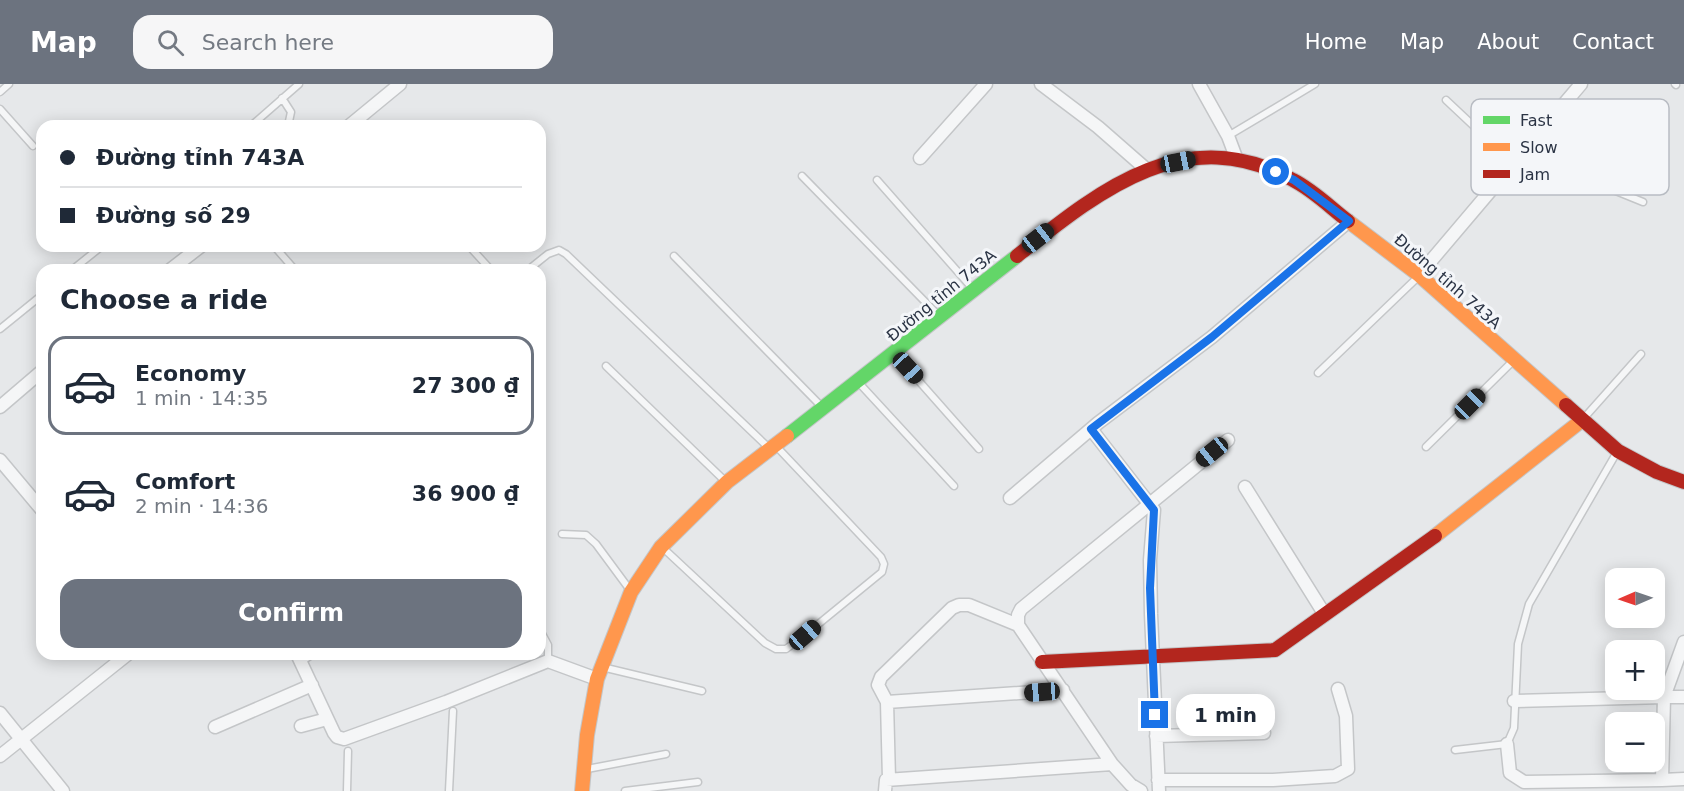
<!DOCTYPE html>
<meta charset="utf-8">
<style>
:root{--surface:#fff;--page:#f6f6f7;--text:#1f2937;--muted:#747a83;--line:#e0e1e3;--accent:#6c737f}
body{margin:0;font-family:"DejaVu Sans",sans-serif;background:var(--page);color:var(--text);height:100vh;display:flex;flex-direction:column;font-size:22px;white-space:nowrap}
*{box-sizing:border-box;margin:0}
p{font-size:20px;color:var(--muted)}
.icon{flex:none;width:33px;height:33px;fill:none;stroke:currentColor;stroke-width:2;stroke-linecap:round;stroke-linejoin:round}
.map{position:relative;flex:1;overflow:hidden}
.panel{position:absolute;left:36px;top:180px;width:510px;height:396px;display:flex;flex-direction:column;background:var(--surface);border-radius:18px;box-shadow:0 3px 15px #0003}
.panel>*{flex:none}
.banner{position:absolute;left:36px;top:36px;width:510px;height:132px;border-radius:18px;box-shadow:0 3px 15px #0003;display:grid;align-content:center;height:132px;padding:0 24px;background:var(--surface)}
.needle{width:39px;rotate:268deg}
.controls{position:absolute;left:1605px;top:484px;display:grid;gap:12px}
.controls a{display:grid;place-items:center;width:60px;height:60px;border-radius:12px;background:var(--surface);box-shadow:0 3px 15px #0003;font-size:30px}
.end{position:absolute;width:27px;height:27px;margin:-14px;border:8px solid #1a73e8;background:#fff;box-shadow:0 0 0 3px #fff}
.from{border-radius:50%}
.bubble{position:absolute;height:42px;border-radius:18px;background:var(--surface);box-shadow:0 3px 15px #0003;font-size:20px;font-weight:700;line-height:42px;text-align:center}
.car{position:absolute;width:18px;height:36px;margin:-18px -9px;border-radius:8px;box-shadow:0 0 4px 2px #0007;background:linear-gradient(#222 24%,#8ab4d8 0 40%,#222 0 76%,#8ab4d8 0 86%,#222 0)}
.banner b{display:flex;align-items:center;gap:21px;height:57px;font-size:22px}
.banner b+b{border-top:2px solid var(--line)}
.banner i{width:15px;height:15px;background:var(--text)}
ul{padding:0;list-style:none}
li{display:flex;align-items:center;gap:18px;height:99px;margin:0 12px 9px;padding:0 12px;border:3px solid transparent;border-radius:18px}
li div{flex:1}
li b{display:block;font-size:22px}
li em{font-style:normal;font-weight:700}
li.current{border-color:var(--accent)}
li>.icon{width:54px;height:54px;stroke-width:1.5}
h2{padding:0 24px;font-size:27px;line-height:72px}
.action{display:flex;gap:12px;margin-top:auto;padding:12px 24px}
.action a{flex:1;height:69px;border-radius:18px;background:var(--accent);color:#fff;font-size:24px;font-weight:700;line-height:69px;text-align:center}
header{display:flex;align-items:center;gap:36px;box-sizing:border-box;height:84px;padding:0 30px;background:var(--accent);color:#fff}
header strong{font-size:28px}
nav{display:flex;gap:33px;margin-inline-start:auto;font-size:21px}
.search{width:420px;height:54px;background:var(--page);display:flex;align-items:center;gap:15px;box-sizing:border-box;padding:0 21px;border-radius:18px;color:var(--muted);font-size:22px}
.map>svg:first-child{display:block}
</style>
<header>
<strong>Map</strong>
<div class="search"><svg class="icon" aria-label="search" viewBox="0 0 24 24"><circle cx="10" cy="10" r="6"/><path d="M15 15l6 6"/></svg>Search here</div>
<nav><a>Home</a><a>Map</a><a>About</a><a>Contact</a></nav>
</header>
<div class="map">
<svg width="1684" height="707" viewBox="0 0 1684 707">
<rect width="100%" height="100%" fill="#e6e8ea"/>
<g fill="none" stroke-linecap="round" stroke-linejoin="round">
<defs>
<path id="lane" d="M1675 0 1676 1
M0 8 9 0
M282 14 291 28 288 42
M1446 16 1513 79
M0 25 33 62
M251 42 299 0
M1228 52 1315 0
M1511 84 1533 91 1569 88 1643 118
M802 92 939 232
M877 96 973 205
M274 162 295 186
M469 162 491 186
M674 172 823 324
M72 186 102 162
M528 186 548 170 559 166 566 170 770 365
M0 245 42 211
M895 270 979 365
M606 282 726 398
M1318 289 1419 192
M859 299 954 402
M1584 334 1641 270
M1426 363 1513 277
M562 450 586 451 596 460 630 506
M662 463 765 559 776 565H786L805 551 882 488 884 480 881 473 776 362
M540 546 548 561V577
M301 578 313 570
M602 583 702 607
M1455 666 1507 660 1514 644 1518 560 1529 520 1617 368
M587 685 666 670
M347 707 348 667
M449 707 453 627
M625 707 698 698"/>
<path id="street" d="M1041 0 1098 43 1146 85
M1199 0 1228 52 1237 76
M349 42 400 0
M920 74 986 0
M170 186 201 162
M1419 191 1581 0
M0 323 42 287
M1091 345 1154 426 1150 476 1151 530 1159 707
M0 376 42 426
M1245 403 1325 531
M1010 414 1098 339 1212 253 1349 137
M1018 541V531L1021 525 1228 356
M297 570 334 649 337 653 344 655 446 618 548 577 597 595
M1063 606 887 618 878 601 881 593 952 524 959 521H969L1018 541 1112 680 1131 701 1141 707
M1514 617 1664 613 1684 558
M887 618 889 695
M0 629 63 707
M301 642 327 635
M215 643 312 601
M1156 652 1264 649
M1507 660 1510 689 1524 698 1662 696 1664 613H1684
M0 672 128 570
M1158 696H1273L1335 692 1348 685 1346 632 1338 605
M1662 696 1684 695
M885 707 886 696 1112 680"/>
<path id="fast" d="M787 352 1017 172"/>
<path id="slow" d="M1348 137 1419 191 1566 321
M1435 452 1581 337
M582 707 587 651 597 595 631 508 661 463 727 398 787 352"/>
<path id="jam" d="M1017 172C1099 107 1185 36 1293 96 1313 106 1331 124 1348 137
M1566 321 1618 367 1657 388 1684 398
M1042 578 1275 566 1435 452"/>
</defs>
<!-- lane casing -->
<use href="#lane" stroke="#c4c6c8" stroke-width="9"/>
<!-- street casing -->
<use href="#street" stroke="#c4c6c8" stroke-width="15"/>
<!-- fast casing -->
<use href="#fast" stroke="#c4c6c8" stroke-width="16"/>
<!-- slow casing -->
<use href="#slow" stroke="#c4c6c8" stroke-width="16"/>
<!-- jam casing -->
<use href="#jam" stroke="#c4c6c8" stroke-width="16"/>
<!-- lane -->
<use href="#lane" stroke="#f5f6f7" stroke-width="6"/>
<!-- street -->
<use href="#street" stroke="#f5f6f7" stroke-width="12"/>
<!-- fast -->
<use href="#fast" stroke="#63d668" stroke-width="14"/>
<!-- slow -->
<use href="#slow" stroke="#ff974d" stroke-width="14"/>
<!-- jam -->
<use href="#jam" stroke="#b3261e" stroke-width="14"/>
</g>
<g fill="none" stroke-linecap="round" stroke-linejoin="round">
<!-- route -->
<path stroke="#1a73e8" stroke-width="8" d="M1155 631 1150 504 1154 426 1091 345 1212 253 1349 137 1294 96 1276 88"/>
</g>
<g text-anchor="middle" stroke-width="6" stroke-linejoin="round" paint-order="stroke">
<!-- street labels -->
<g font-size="16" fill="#2b3445" stroke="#f4f6f9">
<text transform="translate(1448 197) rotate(41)" y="6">Đường tỉnh 743A</text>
<text transform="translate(941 211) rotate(-39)" y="6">Đường tỉnh 743A</text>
</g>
</g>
<!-- legend -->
<rect x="1471" y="15" width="198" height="96" rx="9" fill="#f4f6f9" stroke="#b8bcc3" stroke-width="1.5"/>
<rect x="1483" y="32" width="27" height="8" fill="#63d668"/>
<rect x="1483" y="59" width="27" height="8" fill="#ff974d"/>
<rect x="1483" y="86" width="27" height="8" fill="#b3261e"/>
<g font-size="16" fill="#2b3445">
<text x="1520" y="42">Fast</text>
<text x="1520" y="69">Slow</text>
<text x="1520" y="96">Jam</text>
</g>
</svg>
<div class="controls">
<a><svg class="needle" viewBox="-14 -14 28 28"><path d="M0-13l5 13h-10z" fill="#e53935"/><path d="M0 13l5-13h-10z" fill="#747a83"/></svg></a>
<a>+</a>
<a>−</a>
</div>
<i class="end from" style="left:1276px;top:88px"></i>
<i class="end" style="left:1155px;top:631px"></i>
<div class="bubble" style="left:1176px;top:610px;width:99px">1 min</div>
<i class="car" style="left:1178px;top:78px;rotate:79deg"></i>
<i class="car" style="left:1038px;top:154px;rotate:52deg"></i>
<i class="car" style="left:908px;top:284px;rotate:137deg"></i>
<i class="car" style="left:1470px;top:320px;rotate:45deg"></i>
<i class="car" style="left:1212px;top:368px;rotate:231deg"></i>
<i class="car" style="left:805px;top:551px;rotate:49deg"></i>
<i class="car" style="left:1042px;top:608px;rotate:266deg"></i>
<div class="banner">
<b><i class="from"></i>Đường tỉnh 743A</b>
<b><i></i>Đường số 29</b>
</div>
<section class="panel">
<h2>Choose a ride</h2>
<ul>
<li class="current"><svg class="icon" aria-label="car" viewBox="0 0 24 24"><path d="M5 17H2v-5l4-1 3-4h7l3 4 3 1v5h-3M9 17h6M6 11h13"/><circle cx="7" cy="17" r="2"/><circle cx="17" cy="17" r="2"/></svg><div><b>Economy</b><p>1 min · 14:35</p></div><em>27 300 ₫</em></li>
<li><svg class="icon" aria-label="car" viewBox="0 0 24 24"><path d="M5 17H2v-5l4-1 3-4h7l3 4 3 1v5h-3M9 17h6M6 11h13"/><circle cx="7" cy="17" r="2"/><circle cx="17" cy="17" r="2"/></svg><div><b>Comfort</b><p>2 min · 14:36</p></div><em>36 900 ₫</em></li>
</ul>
<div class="action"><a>Confirm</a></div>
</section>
</div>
